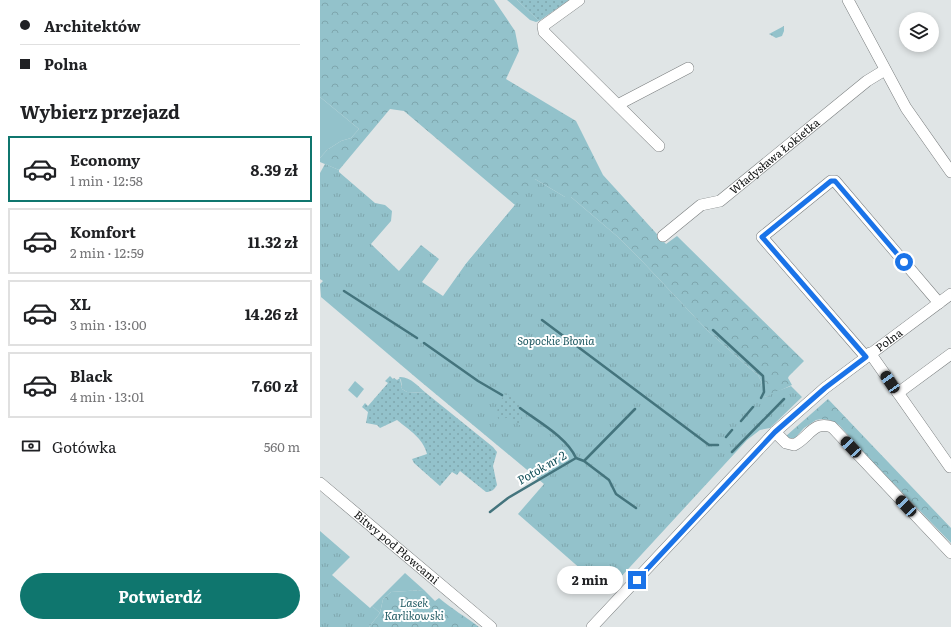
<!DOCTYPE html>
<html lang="pl">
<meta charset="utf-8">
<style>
:root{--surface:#fff;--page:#f2f2f2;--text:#202124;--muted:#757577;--line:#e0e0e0;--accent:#0f766e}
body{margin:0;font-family:Literata,serif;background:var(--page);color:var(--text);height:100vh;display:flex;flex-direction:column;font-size:15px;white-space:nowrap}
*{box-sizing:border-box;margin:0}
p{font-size:13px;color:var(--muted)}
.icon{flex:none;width:22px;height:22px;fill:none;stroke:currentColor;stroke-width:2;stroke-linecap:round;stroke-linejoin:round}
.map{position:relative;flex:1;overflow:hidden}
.side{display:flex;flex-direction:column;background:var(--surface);width:320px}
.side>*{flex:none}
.hud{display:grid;align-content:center;height:88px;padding:0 20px;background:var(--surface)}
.buttons{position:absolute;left:579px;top:12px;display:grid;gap:8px}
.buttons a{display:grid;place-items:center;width:40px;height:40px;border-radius:50%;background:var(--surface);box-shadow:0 2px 6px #0003;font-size:20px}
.end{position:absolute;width:18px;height:18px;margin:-9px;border:5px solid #1a73e8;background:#fff;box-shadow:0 0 0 2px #fff}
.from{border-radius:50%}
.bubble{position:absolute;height:28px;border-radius:14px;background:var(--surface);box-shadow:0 2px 6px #0003;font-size:13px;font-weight:700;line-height:28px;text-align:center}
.car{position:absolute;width:12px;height:24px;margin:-12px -6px;border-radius:5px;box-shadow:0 0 3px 1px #0007;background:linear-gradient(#222 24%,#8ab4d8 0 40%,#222 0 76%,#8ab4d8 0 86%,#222 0)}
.hud b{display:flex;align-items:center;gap:14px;height:38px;font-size:15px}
.hud b+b{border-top:1px solid var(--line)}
.hud i{width:10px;height:10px;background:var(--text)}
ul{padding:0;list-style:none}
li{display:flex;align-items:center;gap:12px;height:66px;margin:0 8px 6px;padding:0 12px;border:2px solid var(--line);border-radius:0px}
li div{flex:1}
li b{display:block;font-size:15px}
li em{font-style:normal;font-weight:700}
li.selected{border-color:var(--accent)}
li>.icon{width:36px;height:36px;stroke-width:1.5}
h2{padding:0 20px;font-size:18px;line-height:48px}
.pay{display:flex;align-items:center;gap:10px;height:44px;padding:0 20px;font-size:15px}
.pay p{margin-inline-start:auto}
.button{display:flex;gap:8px;margin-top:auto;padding:8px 20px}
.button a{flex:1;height:46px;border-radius:24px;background:var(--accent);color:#fff;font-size:16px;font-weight:700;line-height:46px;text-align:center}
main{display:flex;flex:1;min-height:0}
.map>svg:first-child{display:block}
</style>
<main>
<section class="side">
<div class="hud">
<b><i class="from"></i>Architektów</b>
<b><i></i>Polna</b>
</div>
<h2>Wybierz przejazd</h2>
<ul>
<li class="selected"><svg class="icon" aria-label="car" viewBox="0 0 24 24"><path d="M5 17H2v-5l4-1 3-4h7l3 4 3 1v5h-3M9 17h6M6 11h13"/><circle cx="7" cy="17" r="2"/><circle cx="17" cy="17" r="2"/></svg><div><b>Economy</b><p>1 min · 12:58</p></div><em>8.39 zł</em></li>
<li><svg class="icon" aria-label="car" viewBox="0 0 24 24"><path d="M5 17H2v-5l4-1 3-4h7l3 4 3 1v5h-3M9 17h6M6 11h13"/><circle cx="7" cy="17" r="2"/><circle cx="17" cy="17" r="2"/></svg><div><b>Komfort</b><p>2 min · 12:59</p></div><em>11.32 zł</em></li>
<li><svg class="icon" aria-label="car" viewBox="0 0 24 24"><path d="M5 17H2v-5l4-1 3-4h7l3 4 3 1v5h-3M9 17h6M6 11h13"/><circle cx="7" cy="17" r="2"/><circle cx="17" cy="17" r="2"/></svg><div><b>XL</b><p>3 min · 13:00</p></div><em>14.26 zł</em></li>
<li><svg class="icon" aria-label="car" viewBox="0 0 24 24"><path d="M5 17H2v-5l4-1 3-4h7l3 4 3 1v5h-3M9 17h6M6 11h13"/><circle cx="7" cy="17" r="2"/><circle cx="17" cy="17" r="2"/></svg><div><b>Black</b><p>4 min · 13:01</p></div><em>7.60 zł</em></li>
</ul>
<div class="pay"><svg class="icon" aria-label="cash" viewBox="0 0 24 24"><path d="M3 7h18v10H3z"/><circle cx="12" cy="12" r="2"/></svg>Gotówka<p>560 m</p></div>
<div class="button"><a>Potwierdź</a></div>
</section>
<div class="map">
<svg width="631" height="627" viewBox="0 0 631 627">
<defs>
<pattern id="forest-crowns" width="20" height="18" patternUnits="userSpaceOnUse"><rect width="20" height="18" fill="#93c2cb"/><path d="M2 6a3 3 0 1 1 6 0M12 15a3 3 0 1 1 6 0" fill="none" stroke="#7ea6ad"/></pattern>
<pattern id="park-tufts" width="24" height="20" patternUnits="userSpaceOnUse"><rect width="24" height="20" fill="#93c2cb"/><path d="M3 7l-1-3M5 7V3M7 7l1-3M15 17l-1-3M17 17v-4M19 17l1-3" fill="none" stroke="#7ea6ad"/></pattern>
<pattern id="garden-dots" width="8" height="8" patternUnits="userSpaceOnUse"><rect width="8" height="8" fill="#93c2cb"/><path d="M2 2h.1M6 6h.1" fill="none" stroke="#7ea6ad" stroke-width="1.8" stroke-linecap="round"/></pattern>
</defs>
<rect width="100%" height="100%" fill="#e0e5e6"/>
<!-- grass -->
<path fill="#93c2cb" d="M187 0H197L219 21 216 22 210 20Z
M0 97 39 129 31 138 21 141 7 150 0 158Z
M35 381 44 389 37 398 28 390Z
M85 573 104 590 71 592 63 599 60 613 52 606Z"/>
<!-- forest -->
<path fill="url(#forest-crowns)" d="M0 0H174L195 31 199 51 186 79 256 121 283 175 346 244 357 236 484 361 469 376 468 378 472 385 446 397 439 393 442 383 438 375 428 367 387 330 321 260 298 237 251 197H245L215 179 211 286 107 312 147 277 145 265 195 205 84 111 70 109 19 170 0 162V158L7 150 21 141 31 138 39 129 0 97Z
M508 399 631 528V543L547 456 519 425 510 420 502 419 496 420 484 428 475 438H468L466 436Z
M104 590 115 601 119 598C132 609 146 617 159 627H49L60 613 63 599 71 592Z"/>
<!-- park -->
<path fill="url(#park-tufts)" d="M464 26V31L462 36 456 38 449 34Z
M5 164 19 170V172L55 203 65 205 72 211 71 221 51 244 79 271 101 245 119 259 102 282 123 296 145 265 195 205 215 179 245 197H251L298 237 321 260 387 330 428 367 438 375 442 383 440 393 446 397 455 392 471 386 482 397 450 428 440 430 427 440 287 592 198 514 224 484 100 381 1 297 0 284 3 281 0 279V173Z
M79 377C90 376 99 387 106 393L87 392 82 389 81 380Z
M0 531 30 557 12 575 50 608 52 606 60 613 49 627H0Z"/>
<!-- garden -->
<path fill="url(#garden-dots)" d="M197 0H249L219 21Z
M70 376 73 379 74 378 77 380 80 378 82 389 87 392 106 393 173 447 177 452 173 466 177 485C174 490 171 492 166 492L140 471 137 475 132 472 120 486 94 463 92 459 107 454C103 438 89 430 77 420L60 428 57 425 46 423 48 412 42 407 45 403 48 406 68 383 65 381Z
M186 393 204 406 201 410 203 425H199C194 418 186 416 179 420 174 413 180 399 186 393Z"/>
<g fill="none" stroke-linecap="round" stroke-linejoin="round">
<!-- stream -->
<path stroke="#44747d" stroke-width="2.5" d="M24 291 97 338
M222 320 389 445H398
M393 330 443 376 444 392 441 398
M104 343 158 381 182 395
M200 408C217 421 247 437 256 458
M421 421 433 407
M406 437 412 430
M412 452 464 399
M264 461 289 480 296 494 316 508
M170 512 188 498 256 458 264 461 315 409"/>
<defs>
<g id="minor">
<path d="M259 0 223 26 224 32 339 146"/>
<path d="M528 0 586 108 631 172"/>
<path d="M299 106 303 102 368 68"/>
<path id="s1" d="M343 236 381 205 400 201 547 81 565 70"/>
<path d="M550 353 630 467"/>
<path d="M546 357 442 237 511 181H515L619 303"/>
<path d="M578 393 631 354"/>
<path d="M455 432 466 443 474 445C489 438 493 420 512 427L631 553"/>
<path id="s2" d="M0 483 171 627"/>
<path id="s3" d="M272 627 455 432 505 388 631 294"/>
</g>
</defs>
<!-- minor casing -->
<use href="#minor" stroke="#797d7e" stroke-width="12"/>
<!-- minor -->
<use href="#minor" stroke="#fff" stroke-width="11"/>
</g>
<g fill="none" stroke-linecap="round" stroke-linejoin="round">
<!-- route -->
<path stroke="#1a73e8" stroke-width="5" d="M317 580 455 432 505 388 546 357 442 237 511 181H515L584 262"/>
</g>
<g text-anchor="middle" stroke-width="4" stroke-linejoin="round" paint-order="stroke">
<!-- street labels -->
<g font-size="11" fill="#111313" stroke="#fff">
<text dy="4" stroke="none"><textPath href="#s1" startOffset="139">Władysława Łokietka</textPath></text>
<text dy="4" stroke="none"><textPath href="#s3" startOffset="414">Polna</textPath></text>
<text dy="4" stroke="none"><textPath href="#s2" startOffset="100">Bitwy pod Płowcami</textPath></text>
</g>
<!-- park labels -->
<g font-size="11" font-style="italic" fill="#1f5962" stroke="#fff">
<text x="236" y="345">Sopockie Błonia</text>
<text x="94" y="607">Lasek<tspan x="94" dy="13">Karlikowski</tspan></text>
</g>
<!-- water labels -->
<g font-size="12" font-style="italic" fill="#0c4a54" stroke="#fff">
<text transform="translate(222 468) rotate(-30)" y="4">Potok nr 2</text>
</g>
</g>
</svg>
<div class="buttons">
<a><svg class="icon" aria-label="layers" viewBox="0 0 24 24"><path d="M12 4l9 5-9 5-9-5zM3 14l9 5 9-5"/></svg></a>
</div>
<i class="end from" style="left:584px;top:262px"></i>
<i class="end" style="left:317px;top:580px"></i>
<div class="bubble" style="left:237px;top:566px;width:66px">2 min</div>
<i class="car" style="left:570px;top:382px;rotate:326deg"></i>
<i class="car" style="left:531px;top:447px;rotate:317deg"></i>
<i class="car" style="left:586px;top:506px;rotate:317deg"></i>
</div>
</main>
